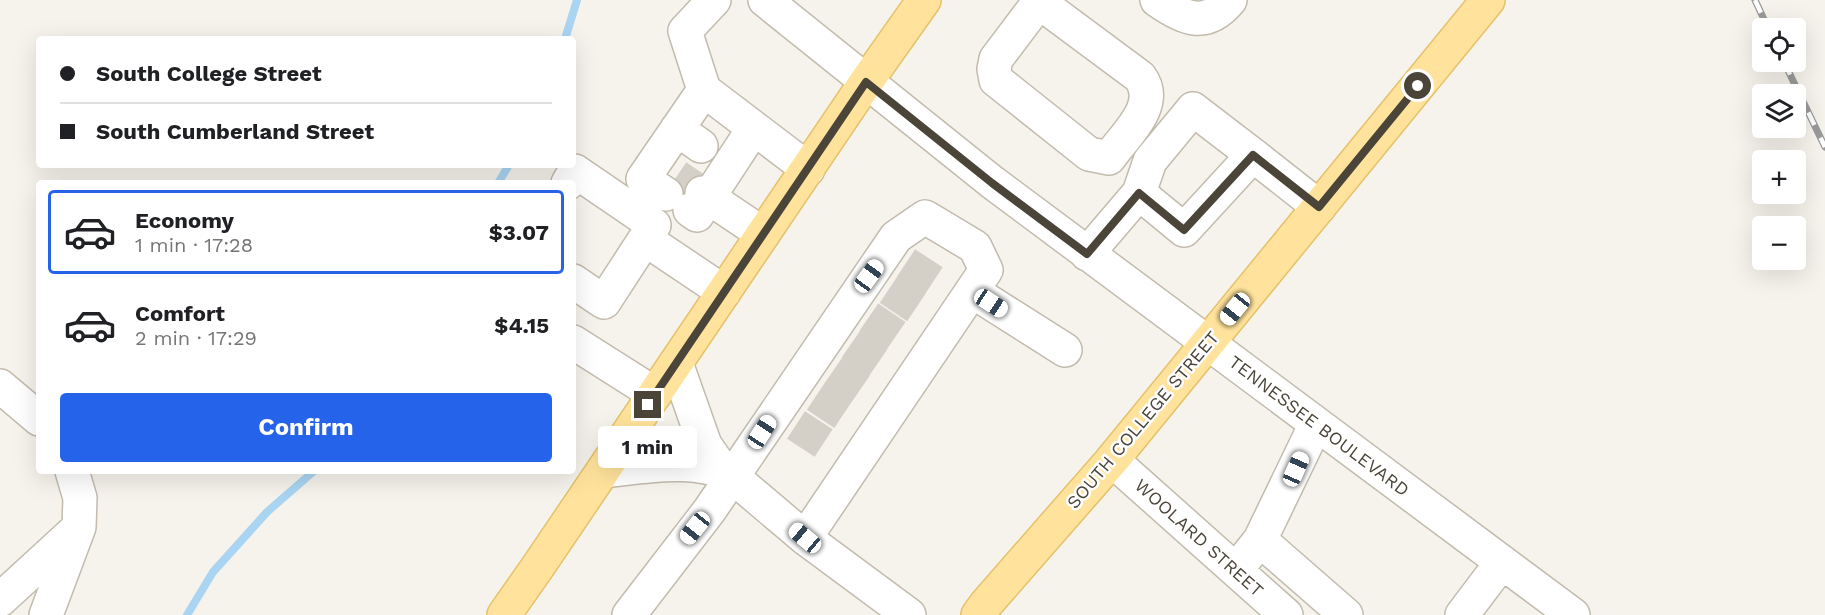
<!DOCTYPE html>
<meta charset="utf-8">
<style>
:root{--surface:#fff;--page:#f2f2f2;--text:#202124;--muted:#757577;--line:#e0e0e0;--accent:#2563eb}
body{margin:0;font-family:"Work Sans",sans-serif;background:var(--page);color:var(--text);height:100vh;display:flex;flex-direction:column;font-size:22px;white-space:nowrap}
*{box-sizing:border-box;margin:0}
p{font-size:20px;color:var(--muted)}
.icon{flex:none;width:33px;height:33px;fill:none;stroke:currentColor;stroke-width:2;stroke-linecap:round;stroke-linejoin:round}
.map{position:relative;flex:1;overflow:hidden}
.drawer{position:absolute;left:36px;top:180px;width:540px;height:294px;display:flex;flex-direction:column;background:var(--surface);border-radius:6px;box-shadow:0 6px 24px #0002}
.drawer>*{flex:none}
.top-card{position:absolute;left:36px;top:36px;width:540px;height:132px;border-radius:6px;box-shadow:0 6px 24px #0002;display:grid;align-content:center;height:132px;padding:0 24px;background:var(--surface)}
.controls{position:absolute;left:1752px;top:18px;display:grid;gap:12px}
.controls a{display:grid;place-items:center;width:54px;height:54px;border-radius:6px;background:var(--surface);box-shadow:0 6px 24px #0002;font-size:30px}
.end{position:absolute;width:27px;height:27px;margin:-14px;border:8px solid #4b4439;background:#fff;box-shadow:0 0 0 3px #fff}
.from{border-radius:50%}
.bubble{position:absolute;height:42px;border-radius:6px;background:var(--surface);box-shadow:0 6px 24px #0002;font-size:20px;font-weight:700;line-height:42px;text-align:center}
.car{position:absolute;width:18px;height:36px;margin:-18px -9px;border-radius:8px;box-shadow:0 0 4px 2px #0007;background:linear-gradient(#fff 24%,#345 0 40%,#fff 0 76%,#345 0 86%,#fff 0)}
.top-card b{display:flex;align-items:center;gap:21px;height:57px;font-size:22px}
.top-card b+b{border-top:2px solid var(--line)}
.top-card i{width:15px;height:15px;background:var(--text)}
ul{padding:10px 0 0;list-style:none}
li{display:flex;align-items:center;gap:18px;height:84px;margin:0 12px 9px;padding:0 12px;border:3px solid transparent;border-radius:6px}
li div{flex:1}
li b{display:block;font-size:22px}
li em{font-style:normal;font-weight:700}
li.selected{border-color:var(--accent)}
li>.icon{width:54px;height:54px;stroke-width:1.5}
.cta{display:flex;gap:12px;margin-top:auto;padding:12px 24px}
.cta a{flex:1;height:69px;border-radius:6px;background:var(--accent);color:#fff;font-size:24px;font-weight:700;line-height:69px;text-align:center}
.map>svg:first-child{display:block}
</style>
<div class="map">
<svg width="1825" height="615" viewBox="0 0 1825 615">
<rect width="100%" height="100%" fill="#f6f3ec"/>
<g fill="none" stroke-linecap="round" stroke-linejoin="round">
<!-- stream -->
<path stroke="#a9d4f2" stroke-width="8" d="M565 39 577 0
M498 183 509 165
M187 615 213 572 267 512 314 471"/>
<!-- minor-tunnel -->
<path stroke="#d4d0c8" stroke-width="33" stroke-dasharray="33 16" stroke-linecap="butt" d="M677 176 702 193
M906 263 944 288
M889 289 926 314
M869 317 907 343
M851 344 889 370
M833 371 871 397
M816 396 855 422
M796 425 836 451"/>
<defs>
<path id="minor" d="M714 0 685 31 704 90 808 169
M765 0 992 182 1573 615
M1037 0 1039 2 1140 77C1161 105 1125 135 1109 158L1089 154 996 80 994 69 996 59 1039 2
M1157 0C1184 19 1206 29 1230 0
M677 129 701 146
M568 183 575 171 654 225 604 302 573 281
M702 193 763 234
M1139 193 1184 230 1253 155 1319 207
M666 194 643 179 704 90
M690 210 697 215 754 128
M645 239 724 292
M1087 254 1139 193 1150 161 1193 109 1253 155
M972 291 1065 350
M573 342 655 394
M676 363 705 445 723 471
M0 386 39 419
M1112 460 1286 615
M603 471C643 467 698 456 733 477L805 538 909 615
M1260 540 1346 615
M1236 570 1260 540 1316 424
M0 600 74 532
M46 615 79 527 80 498 72 471
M629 615 709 511 896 237 925 217 975 247 986 270 805 538
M1462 615 1502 562"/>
<path id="major" d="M504 615 539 565 866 82 924 0
M978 615 986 604 1112 460 1488 0"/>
</defs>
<!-- minor casing -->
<use href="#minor" stroke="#c2bbae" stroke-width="36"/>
<!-- major casing -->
<use href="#major" stroke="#e6c16a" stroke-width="36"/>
<!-- minor -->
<use href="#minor" stroke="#fff" stroke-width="33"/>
<!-- major -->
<use href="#major" stroke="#ffe39c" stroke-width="33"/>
<defs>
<path id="rail" d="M1755 0 1768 28
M1784 62 1825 147"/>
</defs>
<!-- rail casing -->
<use href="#rail" stroke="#9a9a9a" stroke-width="7"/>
<!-- rail -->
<use href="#rail" stroke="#fff" stroke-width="4.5" stroke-dasharray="14" stroke-linecap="butt"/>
</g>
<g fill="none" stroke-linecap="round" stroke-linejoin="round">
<!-- route -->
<path stroke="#4b4439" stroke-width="8" d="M648 405 866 82 992 183 1087 254 1139 193 1184 230 1253 155 1319 207 1418 86"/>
</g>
<g text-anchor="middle" stroke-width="5" stroke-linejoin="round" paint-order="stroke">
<!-- street labels -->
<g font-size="18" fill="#4b4439" stroke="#fff">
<text transform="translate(1143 420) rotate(-50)" y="6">SOUTH COLLEGE STREET</text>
<text transform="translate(1319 426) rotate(37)" y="6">TENNESSEE BOULEVARD</text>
<text transform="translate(1199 538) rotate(42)" y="6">WOOLARD STREET</text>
</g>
</g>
</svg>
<div class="controls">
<a><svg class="icon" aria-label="locate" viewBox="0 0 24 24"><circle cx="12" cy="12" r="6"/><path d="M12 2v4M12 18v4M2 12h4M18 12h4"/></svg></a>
<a><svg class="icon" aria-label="layers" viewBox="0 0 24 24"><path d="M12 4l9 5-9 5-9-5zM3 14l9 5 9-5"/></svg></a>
<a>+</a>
<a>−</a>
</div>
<i class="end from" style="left:1418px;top:86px"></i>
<i class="end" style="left:648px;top:405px"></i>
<div class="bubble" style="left:598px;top:426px;width:99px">1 min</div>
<i class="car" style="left:869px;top:276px;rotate:36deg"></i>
<i class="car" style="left:991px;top:303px;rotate:123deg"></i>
<i class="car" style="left:1235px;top:309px;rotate:219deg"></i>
<i class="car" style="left:762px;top:432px;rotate:33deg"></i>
<i class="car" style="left:1296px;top:469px;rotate:24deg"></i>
<i class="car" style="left:695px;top:528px;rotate:219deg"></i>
<i class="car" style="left:805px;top:538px;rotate:310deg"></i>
<div class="top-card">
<b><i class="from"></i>South College Street</b>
<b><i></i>South Cumberland Street</b>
</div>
<section class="drawer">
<ul>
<li class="selected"><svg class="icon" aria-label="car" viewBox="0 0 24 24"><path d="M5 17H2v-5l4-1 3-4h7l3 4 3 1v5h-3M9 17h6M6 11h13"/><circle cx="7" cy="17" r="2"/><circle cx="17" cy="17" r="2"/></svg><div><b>Economy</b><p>1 min · 17:28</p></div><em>$3.07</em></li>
<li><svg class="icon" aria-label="car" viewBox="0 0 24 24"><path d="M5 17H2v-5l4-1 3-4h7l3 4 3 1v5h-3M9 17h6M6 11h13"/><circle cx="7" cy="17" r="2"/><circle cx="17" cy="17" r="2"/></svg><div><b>Comfort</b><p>2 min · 17:29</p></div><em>$4.15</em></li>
</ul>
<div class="cta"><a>Confirm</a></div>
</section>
</div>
